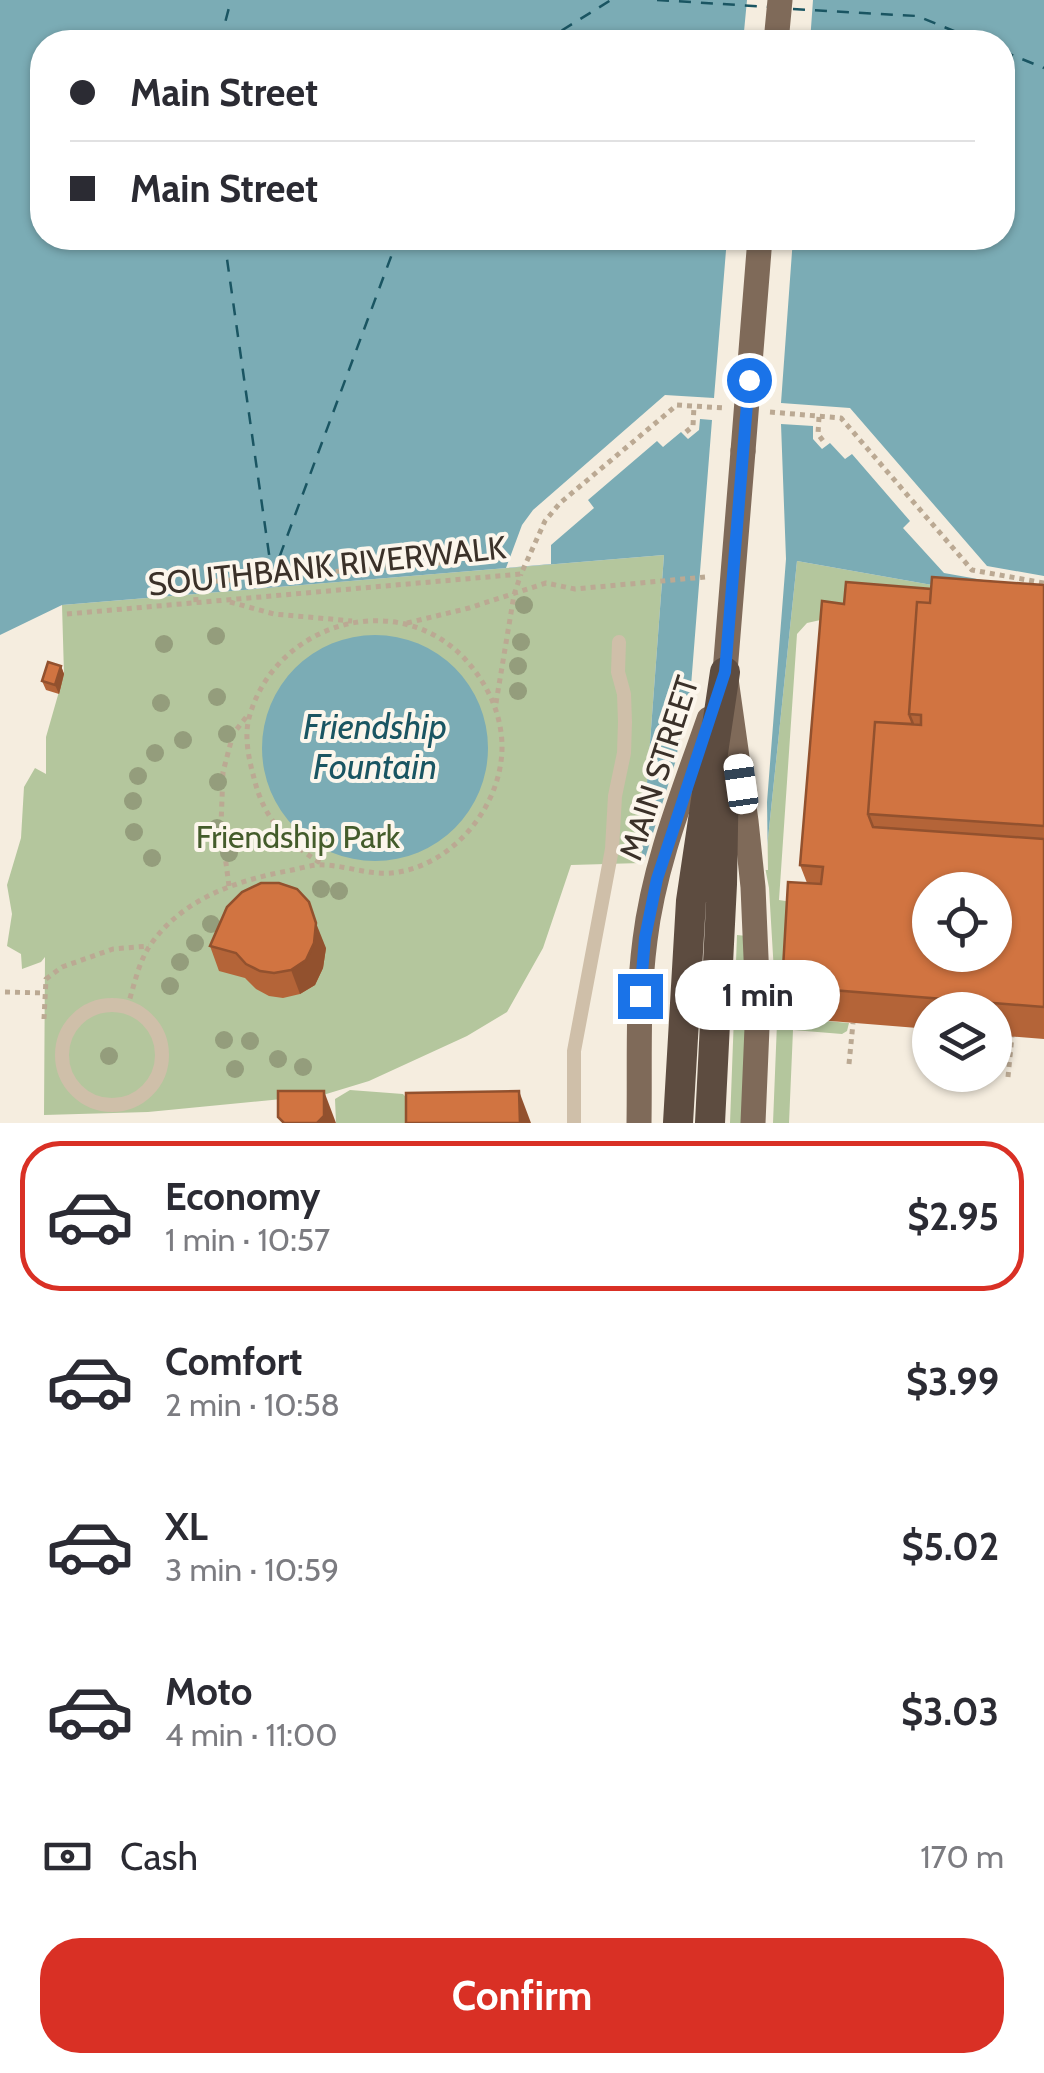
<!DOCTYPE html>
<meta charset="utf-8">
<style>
:root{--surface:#fff;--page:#f7f7f7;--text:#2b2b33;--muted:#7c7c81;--line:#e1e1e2;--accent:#d93025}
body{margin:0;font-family:Cabin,sans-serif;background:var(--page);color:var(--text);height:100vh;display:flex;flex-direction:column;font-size:38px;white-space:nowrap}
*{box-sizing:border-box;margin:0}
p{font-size:32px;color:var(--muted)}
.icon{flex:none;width:55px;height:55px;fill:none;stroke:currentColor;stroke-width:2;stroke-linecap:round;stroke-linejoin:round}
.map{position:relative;height:1123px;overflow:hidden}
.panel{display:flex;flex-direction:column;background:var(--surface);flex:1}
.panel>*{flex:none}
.top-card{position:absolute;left:30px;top:30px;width:985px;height:220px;border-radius:40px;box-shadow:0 2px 8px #0004;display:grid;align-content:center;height:220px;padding:0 40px;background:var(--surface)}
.buttons{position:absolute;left:912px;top:872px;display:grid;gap:20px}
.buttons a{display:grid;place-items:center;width:100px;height:100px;border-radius:50%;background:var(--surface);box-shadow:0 2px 8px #0004;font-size:50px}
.end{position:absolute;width:45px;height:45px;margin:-22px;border:12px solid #1a73e8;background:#fff;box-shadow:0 0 0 5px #fff}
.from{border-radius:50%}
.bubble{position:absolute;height:70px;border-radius:35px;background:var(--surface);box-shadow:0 2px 8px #0004;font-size:32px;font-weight:700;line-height:70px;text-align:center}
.car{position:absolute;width:30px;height:60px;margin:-30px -15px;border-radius:12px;box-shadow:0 0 8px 2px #0007;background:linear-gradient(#fff 24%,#345 0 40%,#fff 0 76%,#345 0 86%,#fff 0)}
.top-card b{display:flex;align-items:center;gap:35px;height:95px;font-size:38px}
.top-card b+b{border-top:2px solid var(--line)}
.top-card i{width:25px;height:25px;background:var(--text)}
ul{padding:18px 0 0;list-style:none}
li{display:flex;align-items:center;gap:30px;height:150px;margin:0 20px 15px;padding:0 20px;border:5px solid transparent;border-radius:40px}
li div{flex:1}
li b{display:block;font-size:38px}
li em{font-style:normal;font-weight:700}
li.current{border-color:var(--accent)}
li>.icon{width:90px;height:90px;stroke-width:1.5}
.pay{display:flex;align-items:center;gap:25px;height:110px;padding:0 40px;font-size:38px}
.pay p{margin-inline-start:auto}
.button{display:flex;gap:20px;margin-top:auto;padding:20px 40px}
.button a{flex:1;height:115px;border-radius:40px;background:var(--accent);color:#fff;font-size:40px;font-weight:700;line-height:115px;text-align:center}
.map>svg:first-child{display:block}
</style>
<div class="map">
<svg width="1044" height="1123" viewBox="0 0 1044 1123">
<rect width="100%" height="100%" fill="#f5eddf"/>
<!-- green -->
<path fill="#b4c69d" d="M664 555 641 863 571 865 543 948 507 1012 467 1036 369 1081 323 1095 148 1112 44 1115 45 957 41 962 22 969 21 954 7 946 12 914 7 885 21 838 24 787 35 768 46 774V737L64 674 62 605Z
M797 561 1044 605 825 619 807 623 797 634 779 900 792 902 782 1017 849 1023 847 1031 842 1034 793 1030 789 1123H773L777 1023 769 888 765 867Z
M737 935 747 936 744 1123H730Z
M350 1090 403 1094 416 1108 417 1123H336L335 1099Z"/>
<!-- water -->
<path fill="#7bacb5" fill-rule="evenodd" d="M0 0H1044V605L797 561 765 867 641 863 664 555 62 605 0 635ZM42 42H1002V238H42Z
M262 748a113 113 0 1 1 226 0a113 113 0 1 1-226 0Z"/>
<!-- pier -->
<path fill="#f5eddf" d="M747 0H813L810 42H743Z
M727 238H793L781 403 850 408 987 566 1044 576V591L944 573 903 528 910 521 852 454 845 459 830 443 822 449 813 439V426L781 424 786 559 767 802 768 870 642 868 675 763 691 686 712 420 700 419 699 430 688 439 681 432 663 447 657 441 588 500 594 508 551 545V564L506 568 522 525 533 510 665 395 714 398Z"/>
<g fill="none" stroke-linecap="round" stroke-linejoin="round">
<!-- ferry -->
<path stroke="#1a5562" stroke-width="2.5" stroke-dasharray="12 10" stroke-linecap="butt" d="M657 0 770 7
M793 9 917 16 981 42
M220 42 231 0
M543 42 611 0
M1002 51 1044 68
M224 238 272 575
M272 577 398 238"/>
<!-- path -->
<path stroke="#bba993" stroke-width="5" stroke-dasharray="5 5" stroke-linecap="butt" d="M770 412 841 418 972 570 1044 583
M819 417 818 434 824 442
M686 432 693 426 694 406
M196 602 195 583 500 558
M230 602 274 614 352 621
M67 614 521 574 545 521 560 503 677 405 724 408
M407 623 469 608 546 583 575 589 705 577
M496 703 514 595 521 574
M229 886 221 825 223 772 233 734 247 716
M5 992 45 993
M127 1008C134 987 138 962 151 944 183 899 235 881 287 871 299 869 313 864 324 865 350 866 373 877 399 872 456 862 502 804 502 747 502 714 487 683 465 659 396 586 274 624 249 718 244 737 249 760 254 778 264 820 287 842 322 864
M44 1019 46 979 62 967 113 949 149 946
M849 1064 853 1023
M1008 1077 1012 1036"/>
<!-- service -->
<path stroke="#cfbfa9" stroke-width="14" d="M62 1055a50 50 0 1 1 100 0a50 50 0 1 1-100 0Z
M574 1123V1051L612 849 615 796 624 753 625 722 624 694 618 672 619 642"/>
<!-- primary -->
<path stroke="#7f6a59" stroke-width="25" d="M776 42 780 0
M743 451 725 672 746 821 753 887 758 1004 753 1123
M639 1123C640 1061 637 1001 645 940 654 864 684 791 709 719"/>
<!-- motorway -->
<path stroke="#5d4c40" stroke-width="30" d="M678 1123 691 901 725 672
M710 1123 722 884 724 771"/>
<!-- primary-bridge -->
<path stroke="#7f6a59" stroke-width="25" d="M743 451 760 238"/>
</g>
<!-- trees -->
<g fill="#949d7c">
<circle cx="524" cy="605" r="9"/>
<circle cx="216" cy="636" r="9"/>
<circle cx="521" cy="642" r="9"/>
<circle cx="164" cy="644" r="9"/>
<circle cx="518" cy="666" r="9"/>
<circle cx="518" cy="691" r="9"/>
<circle cx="217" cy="697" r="9"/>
<circle cx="161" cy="703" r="9"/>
<circle cx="227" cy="734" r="9"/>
<circle cx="183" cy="740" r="9"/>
<circle cx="155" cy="753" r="9"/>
<circle cx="138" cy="776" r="9"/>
<circle cx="218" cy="782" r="9"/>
<circle cx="133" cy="801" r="9"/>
<circle cx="217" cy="828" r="9"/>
<circle cx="134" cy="832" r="9"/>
<circle cx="229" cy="853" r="9"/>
<circle cx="152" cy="858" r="9"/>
<circle cx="321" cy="889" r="9"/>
<circle cx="339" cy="891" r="9"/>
<circle cx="211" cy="924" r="9"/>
<circle cx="195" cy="943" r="9"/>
<circle cx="180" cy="962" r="9"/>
<circle cx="170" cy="986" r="9"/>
<circle cx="224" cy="1040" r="9"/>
<circle cx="250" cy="1041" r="9"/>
<circle cx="109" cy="1056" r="9"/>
<circle cx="278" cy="1059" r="9"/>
<circle cx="303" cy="1067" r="9"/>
<circle cx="235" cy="1069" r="9"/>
</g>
<!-- wall -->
<path fill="#b46438" d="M1044 585V1039L995 1035V1010H930V1029L793 1018 782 986 807 883 800 865 844 604Z
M61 666 64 674 59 694 46 690 42 681Z
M210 946 326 948 323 968 315 985 300 994 283 998 269 996 256 989 245 978 219 971Z"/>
<!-- shaded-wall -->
<path fill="#92512e" d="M61 666 64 674 59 694 55 685Z
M316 923 326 948 323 968 315 985 300 994 291 970Z
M324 1091 336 1123H317Z
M519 1091 531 1123H520Z"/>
<!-- building -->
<path fill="#d17441" stroke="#92512e" stroke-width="2.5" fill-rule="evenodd" d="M932 577 1044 585V826L868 814 875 722 921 725V715L909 714 917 602 930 603Z
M846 582 931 589 930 603 917 602 909 714 913 724 875 722 868 814 873 827 1044 839V1007L782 986 788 882 821 884 823 867 800 865 822 601 844 604ZM930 890H995V955H930Z
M48 662 61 666 55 685 42 681Z
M261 883H279L297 889 309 902 316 923 314 943 306 960 291 970 274 973 260 971 246 964 236 953 210 946 227 907 242 892Z
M278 1091H324V1116L317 1123H284L278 1117Z
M519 1091 520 1123H406V1093Z"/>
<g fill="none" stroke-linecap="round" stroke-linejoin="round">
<!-- route -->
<path stroke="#1a73e8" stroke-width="12" d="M640 996 645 938 657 879 725 672 749 380"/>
</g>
<g text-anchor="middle" stroke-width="8" stroke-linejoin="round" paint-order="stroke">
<!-- street labels -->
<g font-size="32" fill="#3b3129" stroke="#fcf6ec">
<text transform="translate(327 566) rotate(-6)" y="11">SOUTHBANK RIVERWALK</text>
<text transform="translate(659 768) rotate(-72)" y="11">MAIN STREET</text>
</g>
<!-- park labels -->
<g font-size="32" fill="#445c2b" stroke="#fcf6ec">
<text x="298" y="848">Friendship Park</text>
</g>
<!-- water labels -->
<g font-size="35" font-style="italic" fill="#1a5562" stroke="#fcf6ec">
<text x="375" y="739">Friendship<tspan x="375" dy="40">Fountain</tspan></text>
</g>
</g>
</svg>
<div class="buttons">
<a><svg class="icon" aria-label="locate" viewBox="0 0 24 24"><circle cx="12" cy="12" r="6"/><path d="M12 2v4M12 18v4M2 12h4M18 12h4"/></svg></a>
<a><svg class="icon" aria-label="layers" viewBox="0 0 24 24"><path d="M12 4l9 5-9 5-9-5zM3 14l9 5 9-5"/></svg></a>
</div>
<i class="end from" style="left:749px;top:380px"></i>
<i class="end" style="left:640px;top:996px"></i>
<div class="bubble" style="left:675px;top:960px;width:165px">1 min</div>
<i class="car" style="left:741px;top:784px;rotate:352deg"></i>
<div class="top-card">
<b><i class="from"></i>Main Street</b>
<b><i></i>Main Street</b>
</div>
</div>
<section class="panel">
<ul>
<li class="current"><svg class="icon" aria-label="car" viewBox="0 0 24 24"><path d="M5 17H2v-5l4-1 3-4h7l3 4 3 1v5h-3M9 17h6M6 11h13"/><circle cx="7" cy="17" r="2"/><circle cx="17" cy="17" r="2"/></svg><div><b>Economy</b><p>1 min · 10:57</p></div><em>$2.95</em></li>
<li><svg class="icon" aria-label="car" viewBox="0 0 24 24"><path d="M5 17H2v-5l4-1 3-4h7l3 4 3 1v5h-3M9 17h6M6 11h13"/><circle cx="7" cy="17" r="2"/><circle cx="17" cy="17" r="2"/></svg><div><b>Comfort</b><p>2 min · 10:58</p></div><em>$3.99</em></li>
<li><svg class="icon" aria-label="car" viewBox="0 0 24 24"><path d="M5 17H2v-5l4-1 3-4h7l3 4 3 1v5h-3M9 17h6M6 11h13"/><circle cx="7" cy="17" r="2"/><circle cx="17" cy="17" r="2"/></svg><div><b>XL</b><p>3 min · 10:59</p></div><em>$5.02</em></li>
<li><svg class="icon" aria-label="car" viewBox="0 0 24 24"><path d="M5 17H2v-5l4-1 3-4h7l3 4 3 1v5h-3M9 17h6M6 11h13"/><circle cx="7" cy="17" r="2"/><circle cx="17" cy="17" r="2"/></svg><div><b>Moto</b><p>4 min · 11:00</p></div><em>$3.03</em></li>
</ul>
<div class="pay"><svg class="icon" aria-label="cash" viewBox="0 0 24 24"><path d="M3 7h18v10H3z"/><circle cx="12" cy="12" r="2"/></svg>Cash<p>170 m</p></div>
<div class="button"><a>Confirm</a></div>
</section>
